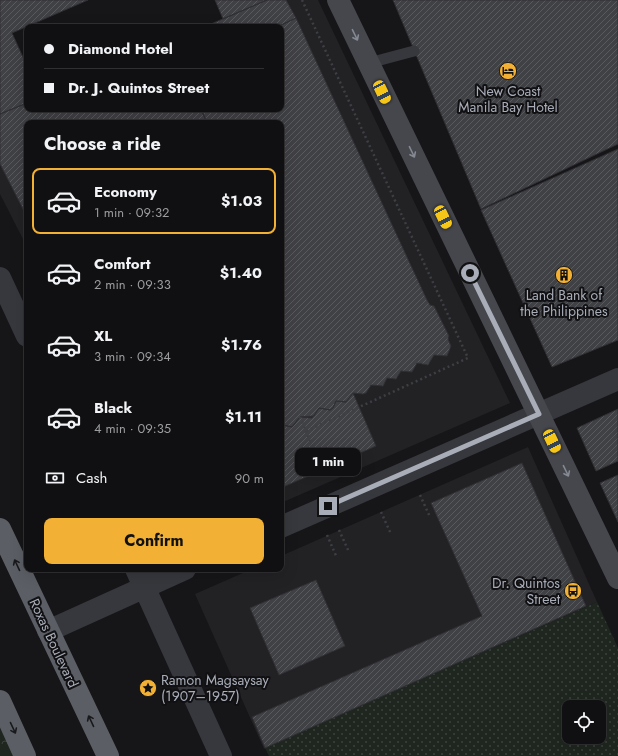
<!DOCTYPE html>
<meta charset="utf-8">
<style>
:root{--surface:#101012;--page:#19191b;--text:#f1f3f6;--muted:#9c9d9f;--line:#303032;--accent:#f2b134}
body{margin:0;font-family:Jost,sans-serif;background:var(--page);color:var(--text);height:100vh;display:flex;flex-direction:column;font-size:15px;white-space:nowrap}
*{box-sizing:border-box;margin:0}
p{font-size:13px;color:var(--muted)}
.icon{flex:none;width:22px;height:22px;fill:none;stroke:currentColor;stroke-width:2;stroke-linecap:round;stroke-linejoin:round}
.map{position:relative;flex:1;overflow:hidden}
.drawer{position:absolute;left:24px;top:120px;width:260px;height:452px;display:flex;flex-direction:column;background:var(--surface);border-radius:8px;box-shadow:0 4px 16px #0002,0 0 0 1px var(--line)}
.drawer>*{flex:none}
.guide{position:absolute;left:24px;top:24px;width:260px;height:88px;border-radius:8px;box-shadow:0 4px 16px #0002,0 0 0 1px var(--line);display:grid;align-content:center;height:88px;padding:0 20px;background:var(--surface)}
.controls{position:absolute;left:562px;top:700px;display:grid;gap:8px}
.controls a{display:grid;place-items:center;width:44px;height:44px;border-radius:8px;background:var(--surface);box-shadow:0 4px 16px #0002,0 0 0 1px var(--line);font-size:20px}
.end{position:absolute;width:18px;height:18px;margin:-9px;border:5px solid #a8adb8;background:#111;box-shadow:0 0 0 2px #111}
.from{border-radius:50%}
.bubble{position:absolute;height:28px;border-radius:8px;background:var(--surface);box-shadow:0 4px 16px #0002,0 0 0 1px var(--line);font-size:13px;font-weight:700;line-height:28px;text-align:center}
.car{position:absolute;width:12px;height:24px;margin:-12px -6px;border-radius:5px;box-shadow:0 0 3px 1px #0007;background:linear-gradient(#f5c518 24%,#345 0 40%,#f5c518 0 76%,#345 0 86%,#f5c518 0)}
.guide b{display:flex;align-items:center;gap:14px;height:38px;font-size:15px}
.guide b+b{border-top:1px solid var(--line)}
.guide i{width:10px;height:10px;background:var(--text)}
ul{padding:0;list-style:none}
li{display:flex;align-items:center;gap:12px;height:66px;margin:0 8px 6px;padding:0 12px;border:2px solid transparent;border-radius:8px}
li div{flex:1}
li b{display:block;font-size:15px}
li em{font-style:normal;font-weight:700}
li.current{border-color:var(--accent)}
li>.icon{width:36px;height:36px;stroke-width:1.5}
h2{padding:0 20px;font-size:18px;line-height:48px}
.pay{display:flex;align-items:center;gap:10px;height:44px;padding:0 20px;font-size:15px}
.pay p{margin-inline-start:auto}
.cta{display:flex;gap:8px;margin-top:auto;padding:8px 20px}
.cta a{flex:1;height:46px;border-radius:8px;background:var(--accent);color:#111;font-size:16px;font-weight:700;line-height:46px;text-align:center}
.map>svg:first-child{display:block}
</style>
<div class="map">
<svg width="618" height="756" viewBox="0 0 618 756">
<defs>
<pattern id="grass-dots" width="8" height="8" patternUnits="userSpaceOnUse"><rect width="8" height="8" fill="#1e261f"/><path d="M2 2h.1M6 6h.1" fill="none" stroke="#3c433d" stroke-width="1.8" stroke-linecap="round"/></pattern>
<pattern id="park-crowns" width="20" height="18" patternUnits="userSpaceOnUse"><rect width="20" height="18" fill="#1e261f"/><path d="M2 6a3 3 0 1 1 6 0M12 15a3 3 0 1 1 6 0" fill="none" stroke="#3c433d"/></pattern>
<pattern id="building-hatch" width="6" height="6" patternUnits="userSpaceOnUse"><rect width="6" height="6" fill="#404145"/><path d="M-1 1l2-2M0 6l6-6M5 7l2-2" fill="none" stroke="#595a5e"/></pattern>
</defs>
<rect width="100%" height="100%" fill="#161618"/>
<!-- built -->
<path fill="#222225" d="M277 0H318L510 403 281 503V123H27V247L0 194V120L27 109H281V27Z
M528 447 597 602 264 749 195 594 252 569H281V556Z"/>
<!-- grass -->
<path fill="url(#grass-dots)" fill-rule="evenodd" d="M597 602 618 648V756H269L265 748ZM569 707H599V737H569Z"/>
<!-- park -->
<path fill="url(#park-crowns)" d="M0 727 14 756H0Z"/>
<!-- building -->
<path fill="url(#building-hatch)" stroke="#303034" d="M0 0H88L12 33 27 66V103L0 114Z
M215 0H267L223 19Z
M267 0H286L296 18 277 27H204Z
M393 0H618V144L481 209Z
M296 18 427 300 430 305 434 306 449 336 448 339 451 346 447 356 434 355 428 365 417 363 412 372 401 371 396 379 387 378 383 386 371 385 366 393 363 394 353 393 346 402 336 401 333 408 330 410 319 408 314 416 300 417 292 427 283 425 281 429V123H207L201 109H281V27H277Z
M27 103V109H201L207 123H27V217L0 164V114Z
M618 149V340L552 367 481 210Z
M353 393 376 446 281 488V429L283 425 292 427 300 417 312 418 319 408 330 410 333 408 336 401 346 402Z
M618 409V461L596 471 577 428Z
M522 463 586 606 265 748 252 717 482 616 431 503Z
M618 475V522L600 483Z
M316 580 345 646 279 675 250 608Z"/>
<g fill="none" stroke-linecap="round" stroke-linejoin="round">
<!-- path -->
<path stroke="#3d3f44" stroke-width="2.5" stroke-dasharray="2 3" stroke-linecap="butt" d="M302 0 468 358 306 431
M300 417 313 448
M420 495 430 517
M381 512 391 534
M339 530 349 552
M327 535 337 558"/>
<!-- service -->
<path stroke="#37383d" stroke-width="11" d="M369 63 414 51"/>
<!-- minor -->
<path stroke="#37383d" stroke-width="22" d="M0 278 27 336
M281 527 618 379
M136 569 221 756
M48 631 185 569"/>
<!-- secondary -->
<path stroke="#45474d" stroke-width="22" d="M338 0 618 578"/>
<!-- trunk -->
<path stroke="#5b5e65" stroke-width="22" d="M0 529 108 756
M0 701 25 756"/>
</g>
<!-- one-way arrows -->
<defs><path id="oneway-shaft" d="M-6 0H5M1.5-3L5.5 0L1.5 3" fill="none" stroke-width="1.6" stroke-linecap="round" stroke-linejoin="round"/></defs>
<g stroke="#858993">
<use href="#oneway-shaft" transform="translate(355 35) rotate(64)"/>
<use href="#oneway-shaft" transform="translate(412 152) rotate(64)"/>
<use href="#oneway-shaft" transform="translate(566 471) rotate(64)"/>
</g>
<g stroke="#18191b">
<use href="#oneway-shaft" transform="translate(17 565) rotate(-115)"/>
<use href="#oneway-shaft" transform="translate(91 721) rotate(-115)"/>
<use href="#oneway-shaft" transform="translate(13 728) rotate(65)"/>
</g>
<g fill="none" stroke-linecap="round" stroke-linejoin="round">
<!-- route -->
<path stroke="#a8adb8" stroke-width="5" d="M328 506 539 414 470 273"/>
</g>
<!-- icons -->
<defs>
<symbol id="hotel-disc" viewBox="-11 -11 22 22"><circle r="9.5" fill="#f2b134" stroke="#111113"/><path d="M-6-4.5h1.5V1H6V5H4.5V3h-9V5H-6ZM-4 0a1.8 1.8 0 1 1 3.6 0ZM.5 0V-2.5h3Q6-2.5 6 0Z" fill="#111"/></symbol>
<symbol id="building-disc" viewBox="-11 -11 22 22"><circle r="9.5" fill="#f2b134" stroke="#111113"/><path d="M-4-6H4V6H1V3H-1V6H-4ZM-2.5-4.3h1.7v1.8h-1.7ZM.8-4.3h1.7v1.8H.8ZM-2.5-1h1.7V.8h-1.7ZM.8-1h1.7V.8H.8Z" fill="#111"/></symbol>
<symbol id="bus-disc" viewBox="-11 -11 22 22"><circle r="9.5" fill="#f2b134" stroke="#111113"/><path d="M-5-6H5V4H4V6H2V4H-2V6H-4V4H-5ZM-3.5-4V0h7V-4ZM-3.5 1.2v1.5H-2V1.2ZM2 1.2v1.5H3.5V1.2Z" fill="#111"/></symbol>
<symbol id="sight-disc" viewBox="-11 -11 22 22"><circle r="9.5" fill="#f2b134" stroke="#111113"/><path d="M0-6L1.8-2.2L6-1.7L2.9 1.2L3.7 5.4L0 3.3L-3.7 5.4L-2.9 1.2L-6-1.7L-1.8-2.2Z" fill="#111"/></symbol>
</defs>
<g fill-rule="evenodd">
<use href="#hotel-disc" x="498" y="61" width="20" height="20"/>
<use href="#building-disc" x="554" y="265" width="20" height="20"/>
<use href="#bus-disc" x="563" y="581" width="20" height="20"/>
<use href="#sight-disc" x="138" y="678" width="20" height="20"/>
</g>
<g text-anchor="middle" stroke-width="4" stroke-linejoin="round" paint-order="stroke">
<!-- poi labels -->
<g font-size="14" fill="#a8adb8" stroke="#111113">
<text x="508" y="96">New Coast<tspan x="508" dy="16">Manila Bay Hotel</tspan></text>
<text x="564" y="300">Land Bank of<tspan x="564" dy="16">the Philippines</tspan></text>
<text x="560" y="588" text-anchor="end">Dr. Quintos<tspan x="560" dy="16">Street</tspan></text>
<text x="161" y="685" text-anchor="start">Ramon Magsaysay<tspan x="161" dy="16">(1907–1957)</tspan></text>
</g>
<!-- street labels -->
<g font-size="14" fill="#a8adb8" stroke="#111113">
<text transform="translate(54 643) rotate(65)" y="5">Roxas Boulevard</text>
</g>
</g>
</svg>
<div class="controls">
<a><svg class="icon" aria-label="locate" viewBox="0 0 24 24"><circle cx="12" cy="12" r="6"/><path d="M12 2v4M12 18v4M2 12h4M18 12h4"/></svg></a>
</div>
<i class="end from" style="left:470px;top:273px"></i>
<i class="end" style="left:328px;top:506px"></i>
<div class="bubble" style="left:295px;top:448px;width:66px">1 min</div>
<i class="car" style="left:382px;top:92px;rotate:154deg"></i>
<i class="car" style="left:443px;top:217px;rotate:154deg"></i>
<i class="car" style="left:552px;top:441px;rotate:154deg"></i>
<div class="guide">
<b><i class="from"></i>Diamond Hotel</b>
<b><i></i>Dr. J. Quintos Street</b>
</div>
<section class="drawer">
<h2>Choose a ride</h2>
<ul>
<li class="current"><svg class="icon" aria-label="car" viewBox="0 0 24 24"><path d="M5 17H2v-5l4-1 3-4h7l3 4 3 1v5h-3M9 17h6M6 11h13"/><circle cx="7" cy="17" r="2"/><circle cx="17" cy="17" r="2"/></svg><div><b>Economy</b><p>1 min · 09:32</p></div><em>$1.03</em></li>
<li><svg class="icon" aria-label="car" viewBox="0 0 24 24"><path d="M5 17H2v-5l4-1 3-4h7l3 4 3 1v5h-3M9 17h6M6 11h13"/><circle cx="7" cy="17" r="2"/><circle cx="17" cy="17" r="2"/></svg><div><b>Comfort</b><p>2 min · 09:33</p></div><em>$1.40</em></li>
<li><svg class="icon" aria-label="car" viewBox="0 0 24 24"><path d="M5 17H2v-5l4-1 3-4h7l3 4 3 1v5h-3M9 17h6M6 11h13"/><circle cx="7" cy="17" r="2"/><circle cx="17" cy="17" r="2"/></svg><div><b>XL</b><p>3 min · 09:34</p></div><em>$1.76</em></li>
<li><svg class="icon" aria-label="car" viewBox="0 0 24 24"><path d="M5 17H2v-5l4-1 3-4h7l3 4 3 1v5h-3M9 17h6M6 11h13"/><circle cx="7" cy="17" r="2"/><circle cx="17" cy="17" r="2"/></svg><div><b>Black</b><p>4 min · 09:35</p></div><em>$1.11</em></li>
</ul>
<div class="pay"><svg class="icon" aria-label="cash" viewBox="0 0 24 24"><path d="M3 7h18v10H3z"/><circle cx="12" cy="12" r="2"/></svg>Cash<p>90 m</p></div>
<div class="cta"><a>Confirm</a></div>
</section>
</div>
